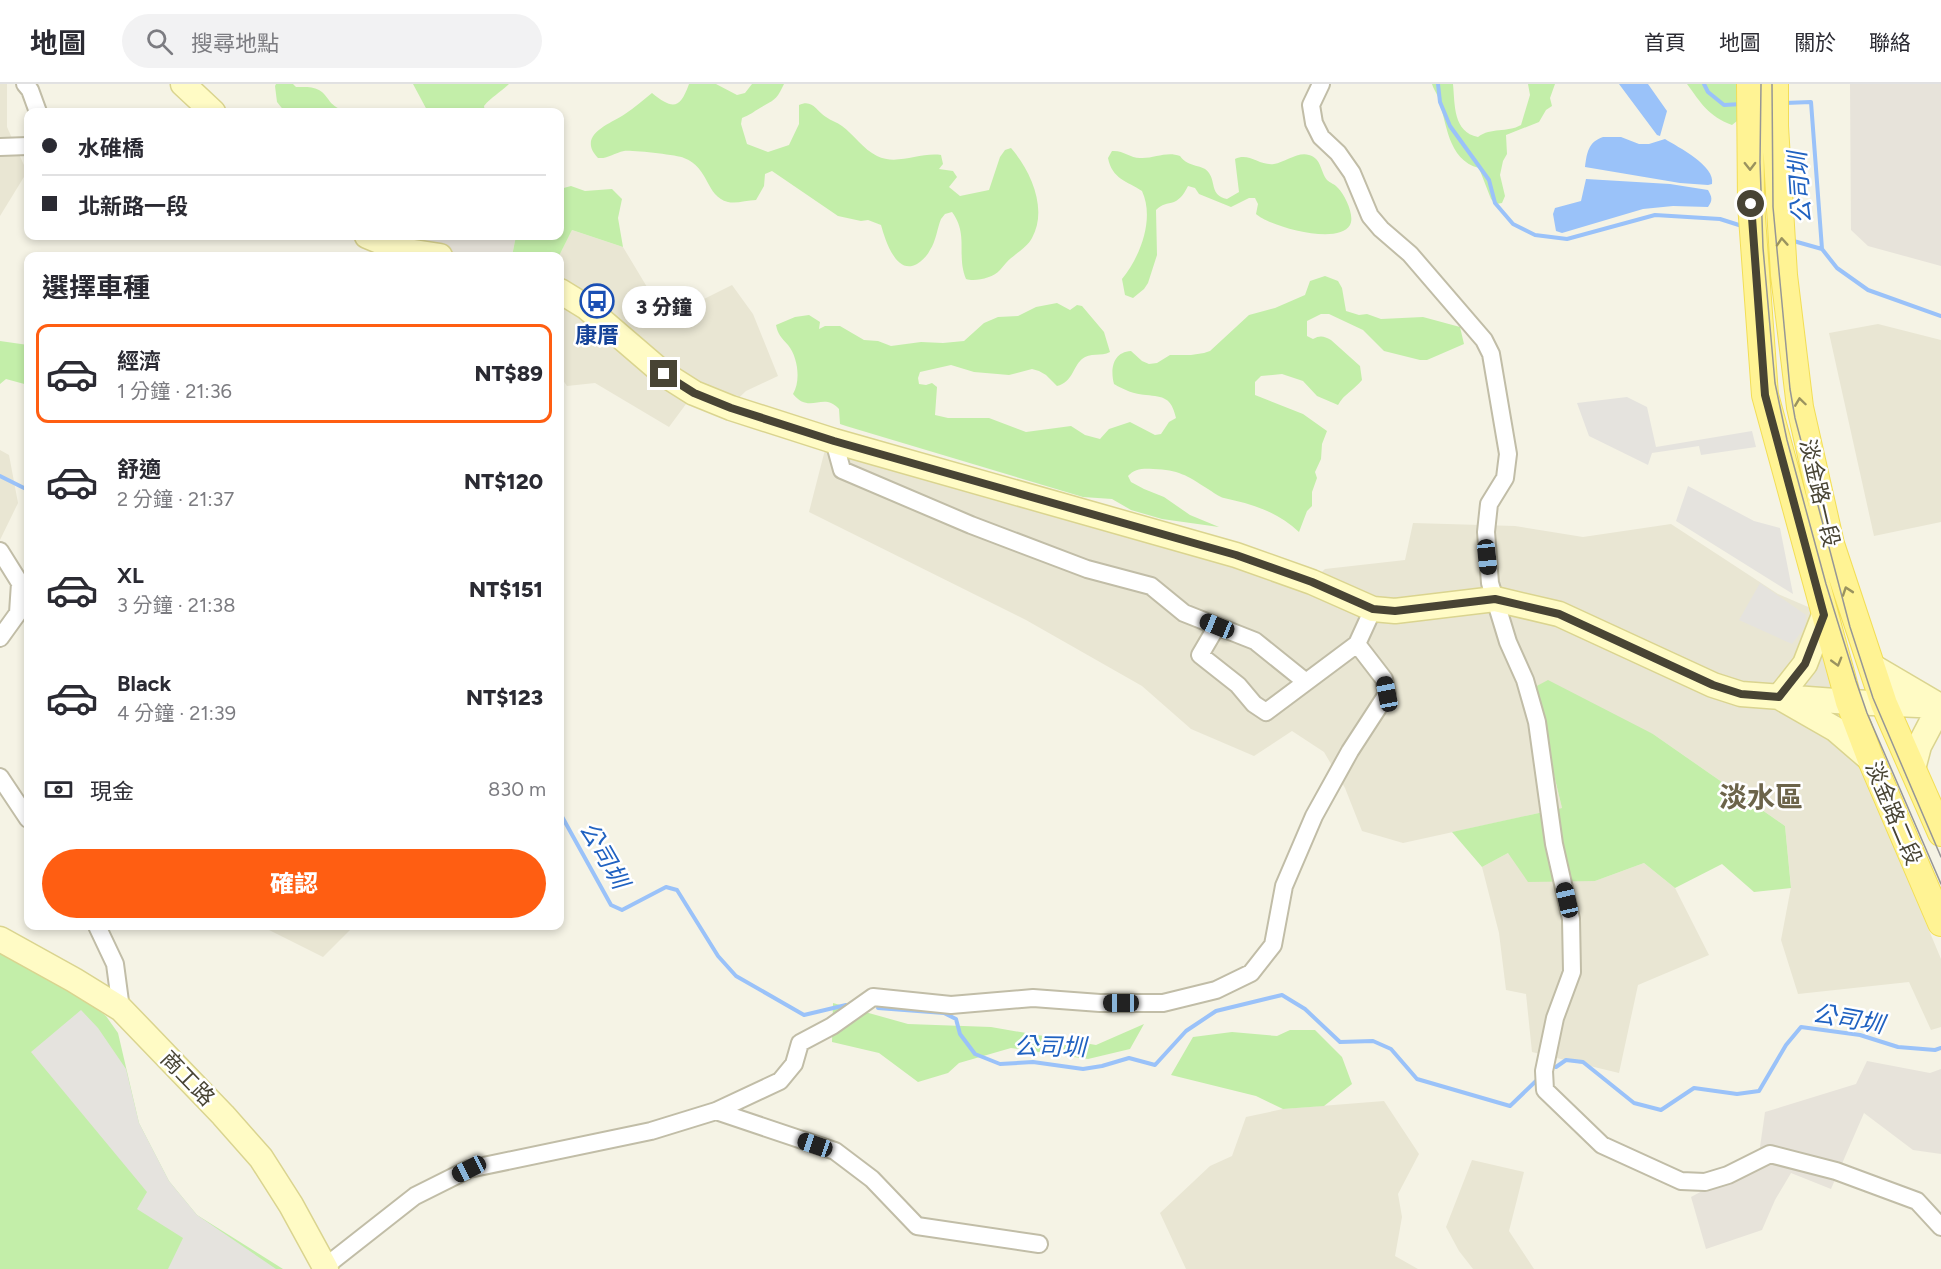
<!DOCTYPE html>
<html lang="zh-TW">
<meta charset="utf-8">
<style>
:root{--surface:#fff;--page:#f2f2f3;--text:#2b2b33;--muted:#7c7c81;--line:#e1e1e2;--accent:#ff5e12}
body{margin:0;font-family:Figtree,"Noto Sans TC",sans-serif;background:var(--page);color:var(--text);height:100vh;display:flex;flex-direction:column;font-size:22px;white-space:nowrap}
*{box-sizing:border-box;margin:0}
p{font-size:20px;color:var(--muted)}
.icon{flex:none;width:33px;height:33px;fill:none;stroke:currentColor;stroke-width:2;stroke-linecap:round;stroke-linejoin:round}
.map{position:relative;flex:1;overflow:hidden}
.drawer{position:absolute;left:24px;top:168px;width:540px;height:678px;display:flex;flex-direction:column;background:var(--surface);border-radius:12px;box-shadow:0 3px 9px #0003}
.drawer>*{flex:none}
.guide{position:absolute;left:24px;top:24px;width:540px;height:132px;border-radius:12px;box-shadow:0 3px 9px #0003;display:grid;align-content:center;height:132px;padding:0 18px;background:var(--surface)}
.end{position:absolute;width:27px;height:27px;margin:-14px;border:8px solid #484434;background:#fff;box-shadow:0 0 0 3px #fff}
.from{border-radius:50%}
.bubble{position:absolute;height:42px;border-radius:21px;background:var(--surface);box-shadow:0 3px 9px #0003;font-size:20px;font-weight:800;line-height:42px;text-align:center}
.car{position:absolute;width:18px;height:36px;margin:-18px -9px;border-radius:8px;box-shadow:0 0 4px 2px #0007;background:linear-gradient(#222 24%,#8ab4d8 0 40%,#222 0 76%,#8ab4d8 0 86%,#222 0)}
.guide b{display:flex;align-items:center;gap:21px;height:57px;font-size:22px}
.guide b+b{border-top:2px solid var(--line)}
.guide i{width:15px;height:15px;background:var(--text)}
ul{padding:0;list-style:none}
li{display:flex;align-items:center;gap:18px;height:99px;margin:0 12px 9px;padding:0 6px;border:3px solid transparent;border-radius:12px}
li div{flex:1}
li b{display:block;font-size:22px}
li em{font-style:normal;font-weight:800}
li.on{border-color:var(--accent)}
li>.icon{width:54px;height:54px;stroke-width:1.5}
h2{padding:0 18px;font-size:27px;line-height:72px}
.pay{display:flex;align-items:center;gap:15px;height:66px;padding:0 18px;font-size:22px}
.pay p{margin-inline-start:auto}
.primary-button{display:flex;gap:12px;margin-top:auto;padding:12px 18px}
.primary-button a{flex:1;height:69px;border-radius:36px;background:var(--accent);color:#fff;font-size:24px;font-weight:800;line-height:69px;text-align:center}
header{display:flex;align-items:center;gap:36px;box-sizing:border-box;height:84px;padding:0 30px;background:var(--surface);border-bottom:2px solid var(--line)}
header strong{font-size:28px}
nav{display:flex;gap:33px;margin-inline-start:auto;font-size:21px}
.search{width:420px;height:54px;background:var(--page);display:flex;align-items:center;gap:15px;box-sizing:border-box;padding:0 21px;border-radius:33px;color:var(--muted);font-size:22px}
.map>svg:first-child{display:block}
</style>
<header>
<strong>地圖</strong>
<div class="search"><svg class="icon" aria-label="search" viewBox="0 0 24 24"><circle cx="10" cy="10" r="6"/><path d="M15 15l6 6"/></svg>搜尋地點</div>
<nav><a>首頁</a><a>地圖</a><a>關於</a><a>聯絡</a></nav>
</header>
<div class="map">
<svg width="1941" height="1185" viewBox="0 0 1941 1185">
<rect width="100%" height="100%" fill="#f5f3e5"/>
<!-- residential -->
<path fill="#e9e6d3" d="M0 0H7V43L27 88 0 132Z
M572 146 623 163 650 208 690 222 732 201 753 230 778 292 746 307 723 329 689 316 669 343 595 299 567 302 560 292 559 172Z
M1878 240 1941 256V438L1874 452 1829 249Z
M827 358 1311 498 1325 485 1405 476 1413 439 1515 442 1583 453 1671 440 1778 510 1813 525 1860 681 1941 875V943L1931 946 1909 898 1798 910 1781 856 1791 803 1785 742 1653 650 1533 604 1562 724 1403 759 1362 747 1345 704 1324 668 1292 647 1254 672 1191 645 1142 602 1026 536 809 428Z
M0 366 9 371 18 419 0 456Z
M1508 769 1595 797 1644 779 1675 804 1709 871 1638 901 1619 989 1532 968 1526 910 1506 906 1499 849 1482 783Z
M261 842H354L323 873Z
M1384 1017 1419 1070 1398 1110 1402 1133 1395 1172 1418 1185H1186L1160 1129 1210 1082 1232 1072 1246 1033 1283 1025Z
M1472 1076 1524 1088 1509 1147 1534 1185H1473L1459 1167 1446 1143Z"/>
<!-- industrial -->
<path fill="#e7e3da" d="M1850 0H1941V182L1868 162 1851 146Z
M360 152H516L512 172H416Z
M1867 977 1930 989 1941 985V1070L1913 1066 1864 1029 1831 1105 1791 1089 1775 1116 1762 1146 1706 1165 1691 1113 1758 1077 1765 1028 1856 1000Z"/>
<!-- green -->
<path fill="#c3eea9" d="M276 0H293L296 3C303 3 312 2 319 6 330 12 328 24 348 27 360 29 370 19 380 28H285L277 18 275 2Z
M413 0H509C501 8 491 13 484 22L485 28H428Z
M689 0H716L737 11 745 9 752 0H784C776 17 775 15 760 24 753 28 750 31 742 34L741 40 747 60 768 68 789 61 799 40V21C813 15 816 27 826 33 831 37 837 38 842 42 854 51 863 65 877 72 897 82 920 68 941 71L943 80 939 85 953 87 957 93 949 103 960 112 989 106 1000 73 1005 66 1011 64C1031 87 1048 125 1032 154 1027 164 1014 170 1006 179 1004 181 1002 184 1000 186 993 194 975 198 966 195 956 171 969 151 952 128L945 130 941 135C937 145 936 157 930 166 927 172 923 176 917 180 896 192 885 155 881 141L868 136 861 137 838 132 772 87 765 90 764 102 756 116C747 116 736 120 728 118 705 112 710 84 684 74 677 71 632 66 624 67 614 69 608 75 598 74 576 51 610 40 625 30 634 24 643 16 652 9 673 26 680 25 689 0Z
M1432 0H1453C1455 21 1453 48 1478 53 1491 43 1507 49 1521 41L1530 11 1528 0H1555L1550 14 1552 22 1546 26 1539 38 1506 51 1507 70 1503 77 1500 91 1505 112 1502 119 1496 120 1491 115 1479 84C1447 76 1447 38 1438 13 1436 8 1433 4 1432 0Z
M1687 0H1738L1737 37 1732 41C1708 32 1701 19 1687 0Z
M1112 67C1123 66 1130 74 1140 74 1154 75 1166 67 1180 72 1188 84 1204 80 1209 89 1216 99 1210 111 1227 115L1239 108 1235 75C1249 68 1259 82 1274 80 1285 78 1299 67 1309 71 1322 75 1320 87 1327 96 1330 99 1335 100 1338 104 1345 111 1355 132 1350 141 1338 162 1269 142 1256 130L1258 120 1255 114H1249L1231 123 1199 110 1195 104 1188 102C1185 108 1181 115 1174 118 1167 120 1162 120 1156 126L1157 171 1148 199 1144 205 1133 214 1125 211 1122 195C1140 173 1155 135 1142 107 1127 97 1112 95 1108 74Z
M571 102 585 107 612 105 622 115 618 134 623 163 572 146 559 172H512L516 152H560V105Z
M1325 192 1338 197 1342 204 1346 227 1359 231 1367 230 1381 235 1423 233 1460 243 1464 260 1427 276H1420L1384 267 1363 246 1329 230H1321L1307 237V252L1313 255C1320 251 1324 252 1331 256L1360 282 1362 296C1354 306 1344 310 1338 321L1317 312 1303 297 1282 290 1261 292 1255 298V311L1303 330 1327 347 1322 360 1321 375 1315 388 1317 394 1312 408V422L1307 427 1299 448C1277 427 1251 420 1224 414 1219 413 1213 408 1208 405 1186 391 1179 386 1153 385 1143 384 1134 385 1128 392L1131 398 1144 405 1164 413 1190 431 1219 443 1162 435 1131 426 1112 415 1083 413 846 342 840 340 839 325C823 307 810 331 793 310 801 297 798 273 788 261 781 253 778 251 776 241L795 233 809 231 820 238 819 245 825 242H840L864 256 878 257 891 262 921 258 943 259 964 257 984 239 998 233 1018 232 1036 223 1057 219 1070 226 1077 221 1082 222 1104 248 1110 268C1101 273 1090 268 1082 275 1072 284 1073 298 1057 302L1046 291 1039 287 1032 285 1009 291 974 288 951 281 920 288 918 294 919 300 926 301 932 299 937 303 935 331 948 334H989L1026 348 1071 342 1085 351 1100 355 1109 345 1130 338 1155 351 1161 350 1169 338 1176 334C1171 313 1164 313 1146 311 1134 310 1124 306 1114 300 1110 285 1113 268 1131 267L1142 277 1149 280 1157 279 1170 271H1191L1204 269 1210 267 1249 231 1275 224 1305 211 1310 197Z
M0 257 28 261V301L6 295 0 300Z
M1548 596 1653 650 1785 742 1791 804 1754 808 1722 780 1675 804 1644 779 1595 797 1528 798 1508 769 1482 783 1452 748 1562 724 1533 604Z
M0 867 91 920 106 932 118 949 139 1039 169 1097 197 1131 283 1185H0Z
M833 919 908 940 991 943 1096 961 1144 940 1130 965 1088 975 1011 964 959 979 948 989 918 998 879 969 832 958Z
M1290 946H1315L1342 973 1352 1000 1324 1022 1283 1025 1256 1012 1171 991 1193 953 1232 948 1277 952Z"/>
<!-- parking -->
<path fill="#e5e3de" d="M1627 313 1647 323 1656 363 1752 347 1756 363 1701 371 1699 362 1652 369 1648 381 1589 352 1577 319Z
M1688 402 1754 437 1780 444 1793 510 1676 437Z
M1760 499 1806 531 1805 543 1792 560 1739 536Z
M81 926 98 944 126 985 139 1039 169 1097 197 1131 276 1185H168L183 1154 137 1125 147 1108 31 968Z"/>
<!-- water -->
<path fill="#9ac2f9" d="M1619 0H1648L1667 27 1660 52 1657 51Z
M1603 53H1621L1639 60H1649L1665 55C1678 63 1716 82 1712 100L1708 101 1680 99 1585 83C1587 69 1588 58 1603 53Z
M1586 95 1670 100 1708 106C1712 113 1713 116 1708 123L1673 122 1643 125 1562 149 1556 147 1553 130 1555 124 1581 117Z"/>
<g fill="none" stroke-linecap="round" stroke-linejoin="round">
<!-- stream -->
<path stroke="#9ac2f9" stroke-width="4" d="M1438 0 1440 18 1450 42 1489 96 1495 119 1513 140 1535 151 1567 155 1655 131 1720 135 1742 142
M1704 0 1708 8 1724 21 1742 20
M1785 19 1811 18 1822 165 1837 184 1868 206 1941 232
M1790 156 1822 165
M0 392 28 406
M560 729 611 821 622 826 666 803 677 806 718 872 736 892 804 931 846 921
M878 924 944 929 956 935 960 950 975 970 1000 980 1033 978 1083 985 1102 982 1129 974 1155 981 1186 947 1216 927 1282 911 1305 925 1340 958 1373 957 1391 965 1417 995 1510 1022 1536 997
M1556 983 1566 976 1583 978 1634 1019 1661 1026 1694 1004 1737 1010 1759 1007 1786 961 1801 943 1860 951 1898 963 1935 966 1941 964"/>
<defs>
<path id="street" d="M25 0 30 6 38 28
M1321 0 1311 21 1314 39 1321 53 1338 69 1352 89 1370 132 1381 145 1410 170 1484 256 1491 270 1508 370 1505 394 1489 420 1486 448 1490 499 1508 558 1525 596 1537 638 1554 760 1571 835 1572 888 1555 934 1544 987 1545 1006 1602 1061 1681 1097 1705 1098 1728 1091 1770 1070 1836 1087 1917 1117 1941 1143
M0 63 28 62
M834 357 842 386 971 441 1087 485 1151 502 1184 529 1255 557 1306 598
M0 467 20 499 18 529 0 554
M1217 542 1200 571 1238 601 1254 620 1266 628 1357 560 1373 525
M0 693 28 735
M97 842 115 880 121 925
M716 1027 835 1067 872 1095 917 1142 1039 1160
M322 1185 415 1112 469 1085 651 1047 716 1027 780 997 794 980 800 959 832 942 873 913 951 921 1033 914 1100 919H1163L1216 906 1251 889 1273 861 1284 802 1314 732 1350 667 1387 610 1384 595 1357 560"/>
<path id="secondary" d="M183 0 213 28
M367 152 401 166 440 172
M560 207 586 223 664 290 694 309 731 324 834 357 1236 471 1312 498 1373 525 1395 527 1495 515 1559 530 1713 601 1741 610 1849 618 1941 622
M1824 531 1805 580 1779 613 1835 645 1871 676
M1872 582 1938 621
M1913 685 1919 662 1940 622
M0 855 74 896 121 925 223 1031 261 1074 291 1121 326 1185"/>
<path id="primary" d="M1750 0 1751 120 1765 311 1849 618 1871 676 1941 839
M1775 0V42L1784 191 1800 323 1831 460 1884 620 1941 749"/>
</defs>
<!-- street casing -->
<use href="#street" stroke="#c1bda7" stroke-width="20"/>
<!-- secondary casing -->
<use href="#secondary" stroke="#dad48f" stroke-width="27"/>
<!-- primary casing -->
<use href="#primary" stroke="#f2de56" stroke-width="28"/>
<!-- street -->
<use href="#street" stroke="#fff" stroke-width="16"/>
<!-- secondary -->
<use href="#secondary" stroke="#fffbc5" stroke-width="24"/>
<!-- primary -->
<use href="#primary" stroke="#fff394" stroke-width="26"/>
<!-- tram -->
<path stroke="#969696" stroke-width="1.5" d="M1761 0 1760 78 1763 164 1775 299 1787 356 1826 500 1856 597 1867 629 1941 800
M1772 0 1773 123 1790 305 1795 334 1850 543 1873 614 1941 773"/>
</g>
<!-- one-way arrows -->
<defs><path id="oneway-chevron" d="M-2-3.5L2.5 0L-2 3.5" fill="none" stroke-width="1.6" stroke-linecap="round" stroke-linejoin="round" transform="scale(1.5)"/></defs>
<g stroke="#9a935f">
<use href="#oneway-chevron" transform="translate(1750 82) rotate(89)"/>
<use href="#oneway-chevron" transform="translate(1782 158) rotate(-94)"/>
<use href="#oneway-chevron" transform="translate(1800 318) rotate(-98)"/>
<use href="#oneway-chevron" transform="translate(1847 507) rotate(-109)"/>
<use href="#oneway-chevron" transform="translate(1837 578) rotate(74)"/>
</g>
<g fill="none" stroke-linecap="round" stroke-linejoin="round">
<!-- route -->
<path stroke="#484434" stroke-width="8" d="M664 290 694 309 731 324 834 357 1236 471 1312 498 1373 525 1395 527 1495 515 1559 530 1713 601 1741 610 1779 613 1805 580 1824 531 1765 311 1751 120"/>
</g>
<!-- icons -->
<defs>
<symbol id="bus-ring" viewBox="-11 -11 22 22"><circle r="9.5" fill="#fff" stroke="#1a4fb4" stroke-width="1.5"/><path d="M-5-6H5V4H4V6H2V4H-2V6H-4V4H-5ZM-3.5-4V0h7V-4ZM-3.5 1.2v1.5H-2V1.2ZM2 1.2v1.5H3.5V1.2Z" fill="#1a4fb4"/></symbol>
</defs>
<g fill-rule="evenodd">
<use href="#bus-ring" x="578" y="198" width="38" height="38"/>
</g>
<g text-anchor="middle" stroke-width="5" stroke-linejoin="round" paint-order="stroke">
<!-- transit labels -->
<g font-size="22" font-weight="bold" fill="#164399" stroke="#fff">
<text x="597" y="259">康厝</text>
</g>
<!-- street labels -->
<g font-size="22" fill="#484434" stroke="#fff">
<text transform="translate(1820 409) rotate(77)" y="8">淡金路一段</text>
<text transform="translate(1894 729) rotate(67)" y="8">淡金路二段</text>
<text transform="translate(188 994) rotate(46)" y="8">商工路</text>
</g>
<!-- water labels -->
<g font-size="24" font-style="italic" fill="#2062c1" stroke="#fff">
<text transform="translate(1800 104) rotate(-94)" y="8">公司圳</text>
<text transform="translate(604 771) rotate(60)" y="8">公司圳</text>
<text transform="translate(1848 935) rotate(10)" y="8">公司圳</text>
<text transform="translate(1050 963) rotate(1)" y="8">公司圳</text>
</g>
<!-- district labels -->
<g font-size="28" font-weight="bold" fill="#6c644a" stroke="#fff">
<text x="1761" y="723">淡水區</text>
</g>
</g>
</svg>
<i class="end from" style="left:1751px;top:120px"></i>
<i class="end" style="left:664px;top:290px"></i>
<div class="bubble" style="left:622px;top:202px;width:84px">3 分鐘</div>
<i class="car" style="left:1487px;top:473px;rotate:174deg"></i>
<i class="car" style="left:1217px;top:542px;rotate:292deg"></i>
<i class="car" style="left:1387px;top:610px;rotate:349deg"></i>
<i class="car" style="left:1567px;top:816px;rotate:347deg"></i>
<i class="car" style="left:1121px;top:919px;rotate:270deg"></i>
<i class="car" style="left:815px;top:1061px;rotate:289deg"></i>
<i class="car" style="left:469px;top:1085px;rotate:243deg"></i>
<div class="guide">
<b><i class="from"></i>水碓橋</b>
<b><i></i>北新路一段</b>
</div>
<section class="drawer">
<h2>選擇車種</h2>
<ul>
<li class="on"><svg class="icon" aria-label="car" viewBox="0 0 24 24"><path d="M5 17H2v-5l4-1 3-4h7l3 4 3 1v5h-3M9 17h6M6 11h13"/><circle cx="7" cy="17" r="2"/><circle cx="17" cy="17" r="2"/></svg><div><b>經濟</b><p>1 分鐘 · 21:36</p></div><em>NT$89</em></li>
<li><svg class="icon" aria-label="car" viewBox="0 0 24 24"><path d="M5 17H2v-5l4-1 3-4h7l3 4 3 1v5h-3M9 17h6M6 11h13"/><circle cx="7" cy="17" r="2"/><circle cx="17" cy="17" r="2"/></svg><div><b>舒適</b><p>2 分鐘 · 21:37</p></div><em>NT$120</em></li>
<li><svg class="icon" aria-label="car" viewBox="0 0 24 24"><path d="M5 17H2v-5l4-1 3-4h7l3 4 3 1v5h-3M9 17h6M6 11h13"/><circle cx="7" cy="17" r="2"/><circle cx="17" cy="17" r="2"/></svg><div><b>XL</b><p>3 分鐘 · 21:38</p></div><em>NT$151</em></li>
<li><svg class="icon" aria-label="car" viewBox="0 0 24 24"><path d="M5 17H2v-5l4-1 3-4h7l3 4 3 1v5h-3M9 17h6M6 11h13"/><circle cx="7" cy="17" r="2"/><circle cx="17" cy="17" r="2"/></svg><div><b>Black</b><p>4 分鐘 · 21:39</p></div><em>NT$123</em></li>
</ul>
<div class="pay"><svg class="icon" aria-label="cash" viewBox="0 0 24 24"><path d="M3 7h18v10H3z"/><circle cx="12" cy="12" r="2"/></svg>現金<p>830 m</p></div>
<div class="primary-button"><a>確認</a></div>
</section>
</div>
